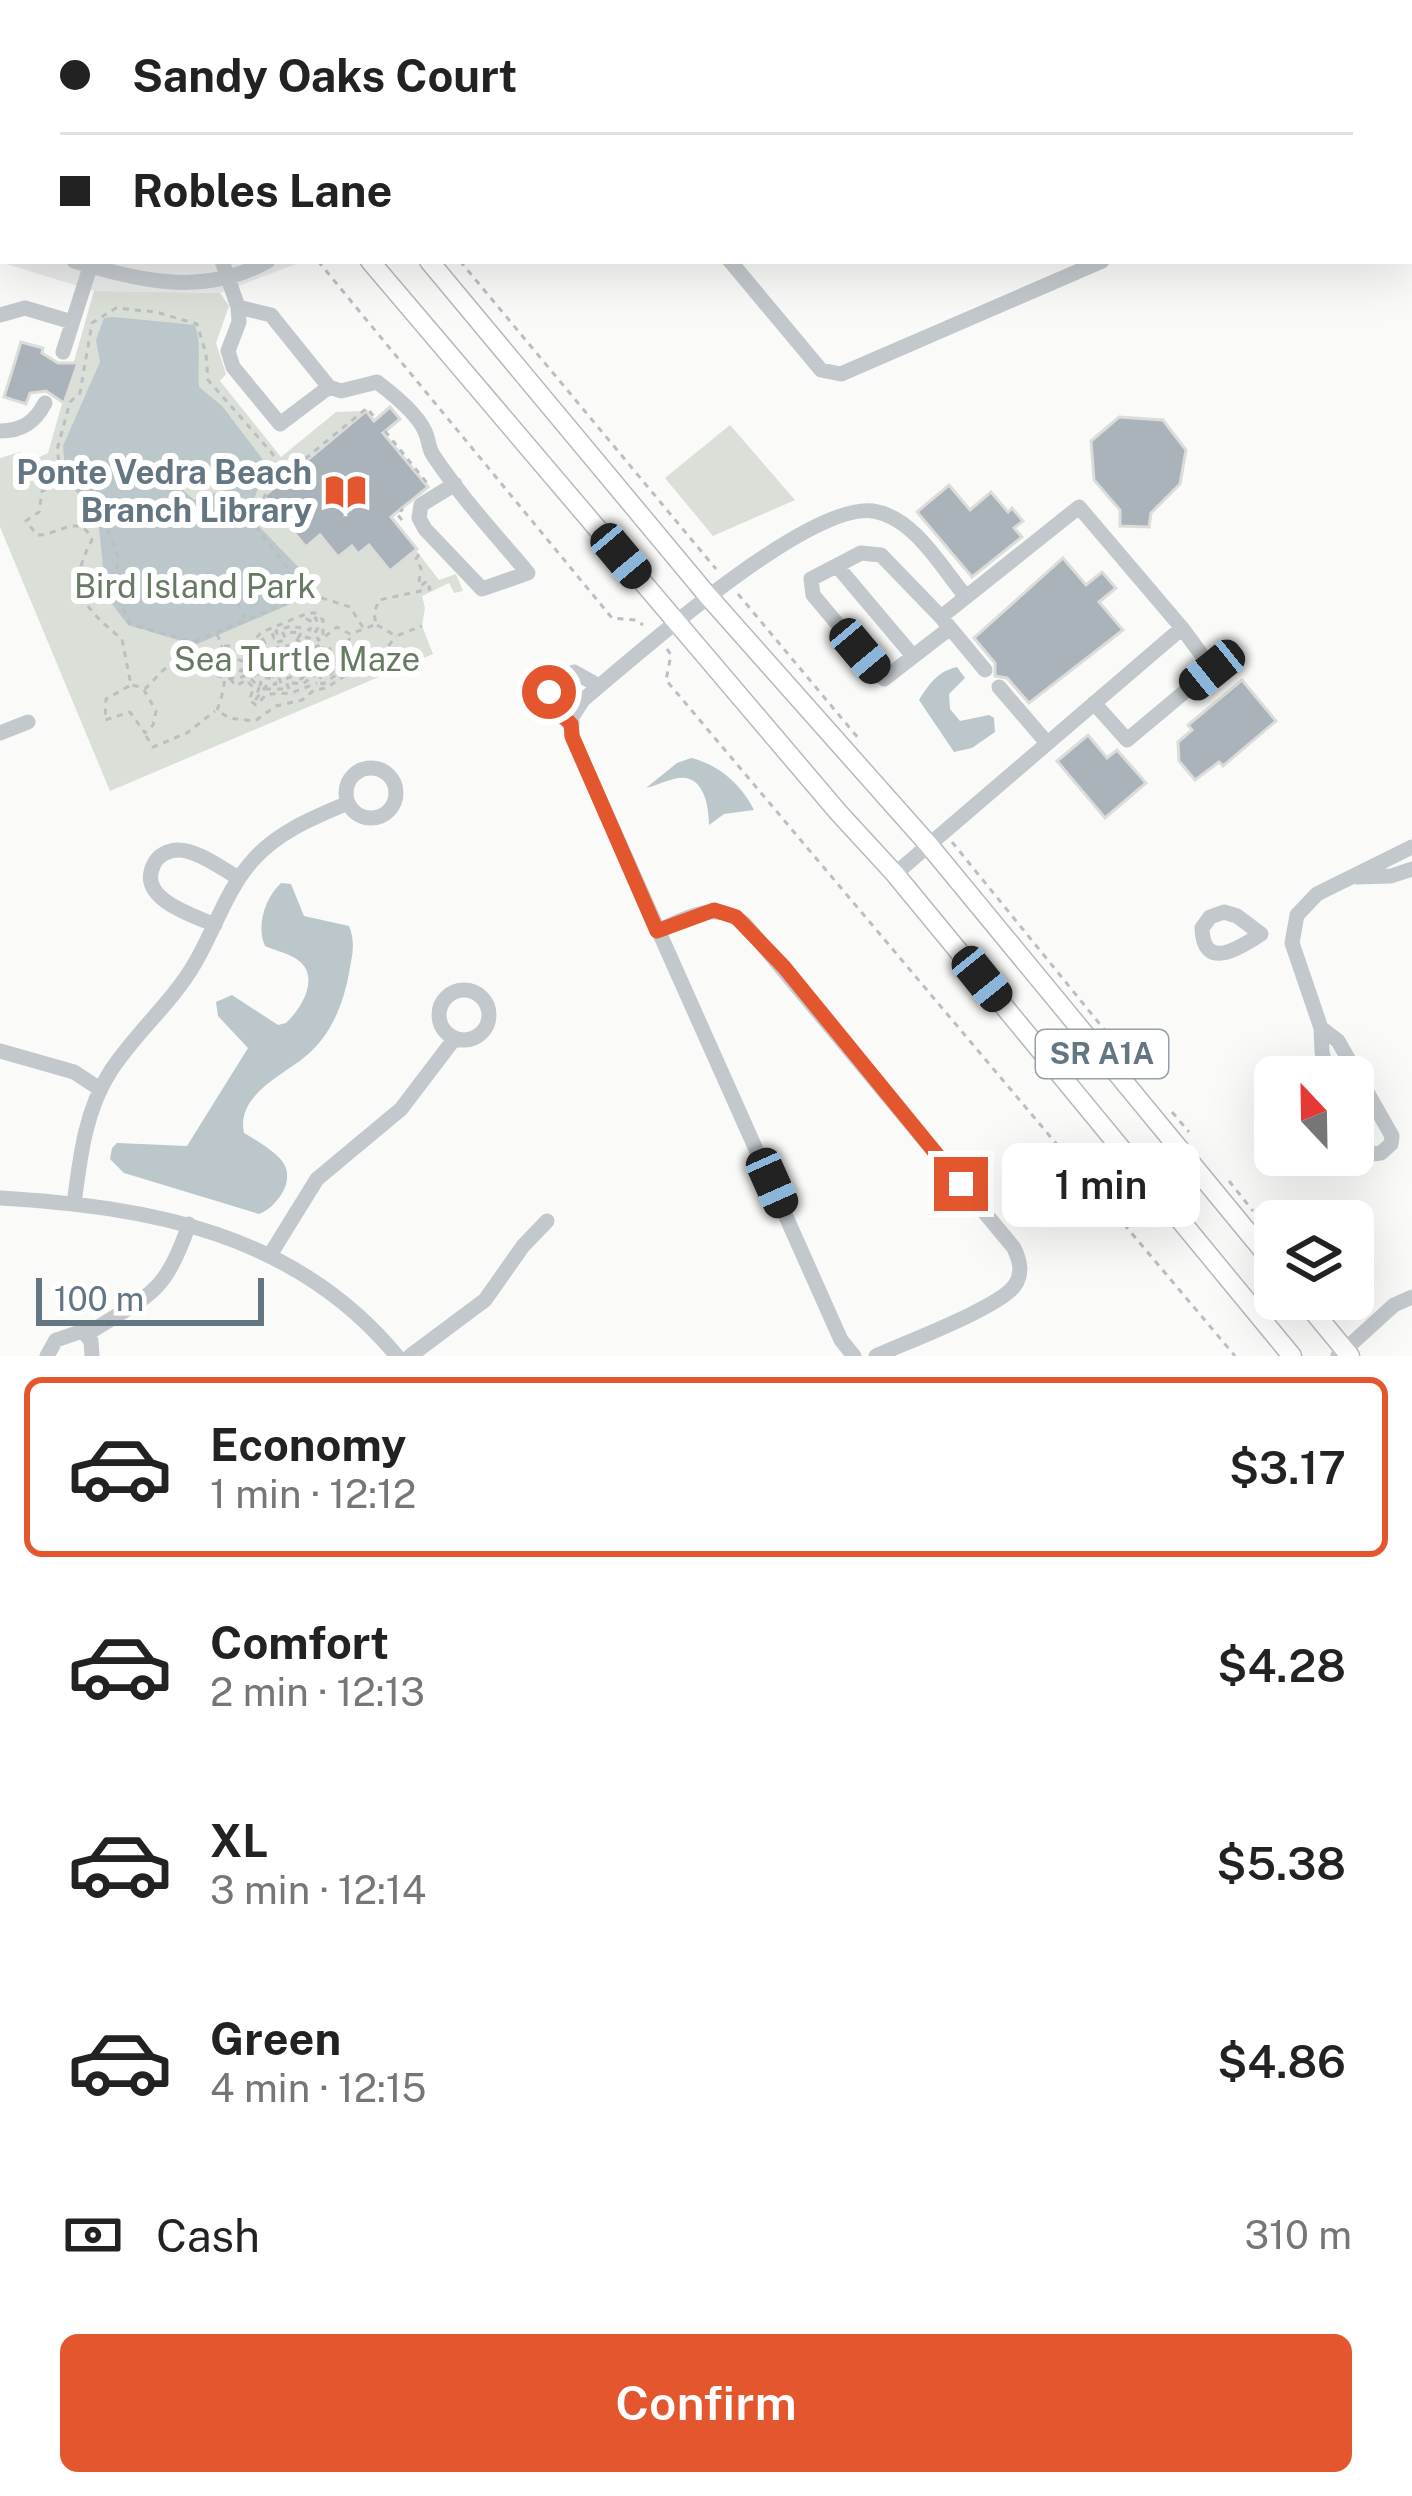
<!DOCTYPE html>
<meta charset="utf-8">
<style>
:root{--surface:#fff;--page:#f6f6f6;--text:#222;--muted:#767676;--line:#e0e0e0;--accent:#e4572e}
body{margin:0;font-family:"Public Sans",sans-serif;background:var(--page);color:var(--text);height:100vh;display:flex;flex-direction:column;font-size:45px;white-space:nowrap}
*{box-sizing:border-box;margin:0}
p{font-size:39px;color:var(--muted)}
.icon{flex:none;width:66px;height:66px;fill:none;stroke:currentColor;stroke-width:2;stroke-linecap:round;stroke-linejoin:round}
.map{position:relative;height:1356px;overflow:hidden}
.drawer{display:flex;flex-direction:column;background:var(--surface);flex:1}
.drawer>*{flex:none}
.guide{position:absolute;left:0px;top:0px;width:1413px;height:264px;box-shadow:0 12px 48px #0002;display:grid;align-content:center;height:264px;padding:0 60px;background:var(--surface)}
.needle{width:78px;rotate:338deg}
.buttons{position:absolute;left:1254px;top:1056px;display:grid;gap:24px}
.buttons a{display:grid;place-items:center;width:120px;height:120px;border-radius:18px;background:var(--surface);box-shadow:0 12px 48px #0002;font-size:60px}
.scale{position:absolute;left:36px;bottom:30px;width:228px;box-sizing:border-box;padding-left:12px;border:6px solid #657683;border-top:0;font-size:33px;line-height:42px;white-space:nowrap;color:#657683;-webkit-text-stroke:9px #fff;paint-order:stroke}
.end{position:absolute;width:54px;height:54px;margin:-27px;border:15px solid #e4572e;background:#fff;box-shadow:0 0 0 6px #fff}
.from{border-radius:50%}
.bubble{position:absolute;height:84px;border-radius:18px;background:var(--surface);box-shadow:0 12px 48px #0002;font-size:39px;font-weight:600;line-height:84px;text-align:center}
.car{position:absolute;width:36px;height:72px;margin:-36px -18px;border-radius:15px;box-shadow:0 0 9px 3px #0007;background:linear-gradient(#222 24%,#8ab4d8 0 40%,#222 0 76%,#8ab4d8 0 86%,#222 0)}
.guide b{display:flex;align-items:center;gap:42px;height:114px;font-size:45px}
.guide b+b{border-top:3px solid var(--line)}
.guide i{width:30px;height:30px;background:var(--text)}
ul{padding:21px 0 0;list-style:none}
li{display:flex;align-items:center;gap:36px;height:180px;margin:0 24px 18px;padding:0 36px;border:6px solid transparent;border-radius:18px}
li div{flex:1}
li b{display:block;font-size:45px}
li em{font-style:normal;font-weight:600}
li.active{border-color:var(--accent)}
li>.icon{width:108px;height:108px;stroke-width:1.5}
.pay{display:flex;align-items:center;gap:30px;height:132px;padding:0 60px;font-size:45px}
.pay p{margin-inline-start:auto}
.button{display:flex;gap:24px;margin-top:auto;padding:24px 60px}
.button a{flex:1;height:138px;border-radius:18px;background:var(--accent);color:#fff;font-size:48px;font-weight:600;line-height:138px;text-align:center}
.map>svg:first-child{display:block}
</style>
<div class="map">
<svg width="1412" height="1356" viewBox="0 0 1412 1356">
<rect width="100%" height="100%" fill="#fafaf8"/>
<!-- built -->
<path fill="#e8e9e9" d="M0 0 101 3H3V261H304L220 293 94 291 0 262Z"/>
<!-- green -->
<path fill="#dadfd7" d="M94 291 220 293 229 306 216 343 226 374 220 381 281 457 336 412 366 411 374 420 390 407 383 433 430 487 391 518 439 580 456 574 463 591 454 593 449 583 422 596 425 608 422 626 433 654 110 791 0 527V458L20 452 31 461 48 453Z
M730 425 795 500 713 536 665 478Z"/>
<!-- water -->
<path fill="#bbc7cb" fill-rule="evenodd" d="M113 317 195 325C202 346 197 365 199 387L222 406 267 465 248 515 306 575 308 590 302 599 195 645 128 625 106 596 98 517 66 480 63 446 100 362 96 340 104 318ZM230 469 239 479 237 486 194 500 184 491V481L197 470Z
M957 667 965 678 949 694 950 709 960 721 989 715 994 718 995 732 972 748 954 752 919 700C929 684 938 671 957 667Z
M691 758C718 764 742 785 754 810L724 814 709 825C709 805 703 771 674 779 664 781 656 786 646 788L677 763Z
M281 883 291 884 304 916 349 926C356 943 352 956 349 973 343 1005 331 1035 306 1056 282 1076 236 1095 244 1133 256 1140 278 1153 284 1164 295 1183 275 1208 259 1214L124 1173 110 1159 112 1148 117 1143 187 1146 248 1048 218 1016 216 1002 232 995 278 1025 286 1023C303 1007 323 972 293 957 284 952 274 950 265 946 256 926 265 898 281 883Z"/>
<!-- building -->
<path fill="#aab3b9" stroke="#dcdcda" stroke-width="3" d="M21 342 43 348 42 353 58 363H78L64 403 46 391 30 393 26 404 4 397Z
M390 407 400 419 383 433 428 487 391 517 417 549 390 571 369 545 358 554 352 546 338 557 320 535 306 547 280 516 267 523 263 511 271 505 264 496 366 411 374 421Z
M1119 417 1163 420 1186 450 1180 484 1151 513 1149 527 1120 526V510L1094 480 1091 441Z
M949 485 970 510 991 492 1008 512 1012 508 1023 521 1014 528 1022 537 972 577 917 512Z
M1063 558 1086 585 1102 572 1116 588 1099 602 1123 630 1029 703 1007 678 995 676V663L974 638Z
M1242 680 1276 721 1223 766 1219 762 1195 780 1179 761 1178 742 1192 730 1188 725Z
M1088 735 1107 758 1117 750 1146 783 1105 818 1057 761Z"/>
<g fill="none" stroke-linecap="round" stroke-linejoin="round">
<defs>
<path id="major" d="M159 0 161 3
M220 0 222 3
M370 261 838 812 895 874 1292 1356
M429 261 708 596 928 844 1275 1265
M1303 1299 1350 1356"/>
</defs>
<!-- major casing -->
<use href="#major" stroke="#b5babe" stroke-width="21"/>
<!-- path -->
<path stroke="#bbbfc2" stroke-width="3" stroke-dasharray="6 6" stroke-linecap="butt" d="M104 0 106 3
M246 0 248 3
M318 261 612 618 636 620 643 625
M460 261 716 569
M385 431 427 483
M282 466 306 458 367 408 376 419
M63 484 57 450 70 402 80 393 92 323 116 308 156 312 197 324 206 354 208 380 272 453 279 467 252 522 308 594 193 642 130 624 112 581 119 561 116 551 85 474 42 491 39 512 26 521 37 535C58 536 80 511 92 540 65 589 84 608 122 639L131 685 146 688C153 682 160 671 169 666 188 655 208 676 227 678 238 680 247 675 257 670L259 658C269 649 286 643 300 647L305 640 312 648 323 644V665H317V652L313 654 312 664 306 667
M402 520 397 514 403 509
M419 582 421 568 416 559 421 551
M310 594 350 607 364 629 376 624 374 613 379 600 430 589 427 581 419 587
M738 594 859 739
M288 601 295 576
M238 603 245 619
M377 625 396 636 422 626
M272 633 274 638 278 637 276 631 291 626 310 630 312 622 307 619 316 618 318 628 314 634 310 630
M217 634C228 658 227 686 217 710L229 718 255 721 276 706 302 700 314 690 326 688 352 671 377 661 396 636
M305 637 319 640 315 635
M263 639 266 646 256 652 252 668 247 669V657L236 650 250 652Z
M277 642 286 640 283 633 301 632 299 637H294L300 642
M224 646H248L262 632 308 613H315L323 620V638L337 627 350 634 364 629
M667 649 671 655 666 680 1235 1356
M325 651 336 668 328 677 331 668 323 665 325 669 318 682 323 684 342 671 329 649 345 647 351 636
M265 655 263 670 274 677
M262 668 296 651 297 655 276 669 269 665
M257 670 261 677 274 679 276 684 267 685 256 699 259 687
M230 677 236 670 242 671V661L231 657 230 646
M230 679 236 686 246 680 254 688 249 700 256 705 267 694 291 693 317 683
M251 679 259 687 261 683 254 673
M292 683 303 684 318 672 314 669 301 679 298 672
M129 686 106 699 105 720 130 712 145 733 153 725 156 711 144 690
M265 689H283L278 675 300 666 304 656 297 655
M289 689 285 679 306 672 305 648
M146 736 153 747 187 733 215 711
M952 842 1120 1049
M1172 1112 1189 1132
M1229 1181 1253 1211"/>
<!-- minor -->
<path stroke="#c3c8cc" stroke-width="15" d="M63 0 64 3
M512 0 515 3
M1040 0 1041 3
M1329 0 1330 3
M678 3 685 0
M0 115 3 114
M0 171 3 172
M1410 204 1412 208
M0 212H3
M0 240 3 241
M74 261C141 281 204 297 268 261
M222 261 238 307 239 322 228 351 233 367 280 424 329 387 271 315 238 307
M730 261 821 370 841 374 1102 261
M0 315 25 308 72 322
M63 352 92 261
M329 387 341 391 377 382C393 394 422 417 427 437 429 443 429 449 433 455 461 497 495 534 528 573L482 589 425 529 419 518 421 505 455 484
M0 431C22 431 35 422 45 403
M837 566 913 656
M941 617 881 555 861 553 811 579 813 595 884 679 950 628
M985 670 941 617 1079 507 1182 628 1212 669 1127 740 1094 703
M999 687 1047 743
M571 724 561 716 550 698 554 679 574 672 599 686
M0 733 28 722
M346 793a25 25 0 1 1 50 0a25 25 0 1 1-50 0Z
M895 874 1182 628
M1357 877 1391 876 1412 869
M1224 912 1237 916 1261 934C1240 948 1203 972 1202 928L1210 917Z
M215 925C193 915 136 899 154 864 158 855 169 850 178 850 198 850 222 869 239 878
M657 931C688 918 716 899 745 924L1014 1248C1020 1261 1023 1273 1015 1285 1001 1307 904 1343 876 1356
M439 1015a25 25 0 1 1 50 0a25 25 0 1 1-50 0Z
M1321 1028 1338 1041 1392 1136 1391 1144 1381 1153 1363 1155 1353 1148
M0 1051 74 1072 100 1089
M1329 1077 1322 1052 1321 1028 1292 943 1297 915 1317 894 1412 847
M0 1198C151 1207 295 1233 397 1356
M74 1204C80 1158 85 1111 110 1072 135 1033 172 1003 195 963 215 929 227 888 254 859 279 831 315 817 348 803
M270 1255 317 1179 401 1109 455 1038
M87 1334C148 1295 165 1296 189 1224
M47 1356 56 1340 83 1331 91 1341 92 1356
M410 1356 485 1300 523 1246 547 1221
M854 1356 841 1340 572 737V717L583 700C635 656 808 502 873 511 914 517 942 568 966 597
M1338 1356 1394 1305 1412 1297"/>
<!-- major -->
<use href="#major" stroke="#fff" stroke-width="18"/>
</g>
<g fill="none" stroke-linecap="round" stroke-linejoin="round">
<!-- route -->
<path stroke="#e4572e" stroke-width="15" d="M549 692 555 708 571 724 572 736 657 931 714 910 736 917 784 967 961 1184"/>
</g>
<!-- icons -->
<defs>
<symbol id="library-bare" viewBox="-9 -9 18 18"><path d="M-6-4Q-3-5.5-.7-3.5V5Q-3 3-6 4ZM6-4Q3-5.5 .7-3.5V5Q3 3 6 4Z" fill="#e4572e" stroke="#fff" stroke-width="2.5" paint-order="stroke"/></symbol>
</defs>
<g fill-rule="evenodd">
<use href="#library-bare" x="316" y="462" width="59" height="59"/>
</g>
<g text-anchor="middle" stroke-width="12" stroke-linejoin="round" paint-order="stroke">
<!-- shield labels -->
<rect fill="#fff" stroke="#939fa8" stroke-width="3" x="1036" y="1030" width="132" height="48" rx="9"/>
<g font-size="30" font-weight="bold" fill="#657683">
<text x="1102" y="1064">SR A1A</text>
</g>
<!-- poi labels -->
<g font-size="33" font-weight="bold" fill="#657683" stroke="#fff" text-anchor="end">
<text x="312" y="484">Ponte Vedra Beach<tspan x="312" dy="38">Branch Library</tspan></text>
</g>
<!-- park labels -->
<g font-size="33" fill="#687a64" stroke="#fff">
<text x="195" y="598">Bird Island Park</text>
<text x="297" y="671">Sea Turtle Maze</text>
</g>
</g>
</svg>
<div class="buttons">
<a><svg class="needle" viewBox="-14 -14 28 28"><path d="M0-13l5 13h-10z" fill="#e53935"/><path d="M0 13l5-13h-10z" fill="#767676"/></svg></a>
<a><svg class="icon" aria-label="layers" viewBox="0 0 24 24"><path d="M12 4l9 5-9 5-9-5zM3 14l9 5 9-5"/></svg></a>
</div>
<div class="scale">100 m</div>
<i class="end from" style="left:549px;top:692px"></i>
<i class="end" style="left:961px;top:1184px"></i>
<div class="bubble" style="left:1002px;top:1143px;width:198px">1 min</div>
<i class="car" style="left:621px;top:556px;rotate:140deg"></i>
<i class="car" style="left:860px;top:651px;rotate:140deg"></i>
<i class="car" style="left:1212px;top:670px;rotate:231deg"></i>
<i class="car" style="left:982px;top:979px;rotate:141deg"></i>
<i class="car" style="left:772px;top:1183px;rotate:156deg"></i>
<div class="guide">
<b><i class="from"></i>Sandy Oaks Court</b>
<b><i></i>Robles Lane</b>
</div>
</div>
<section class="drawer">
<ul>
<li class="active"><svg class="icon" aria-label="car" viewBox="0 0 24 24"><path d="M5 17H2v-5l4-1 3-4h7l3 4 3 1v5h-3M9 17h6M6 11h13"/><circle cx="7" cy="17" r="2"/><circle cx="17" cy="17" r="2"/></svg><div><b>Economy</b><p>1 min · 12:12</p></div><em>$3.17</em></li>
<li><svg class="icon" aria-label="car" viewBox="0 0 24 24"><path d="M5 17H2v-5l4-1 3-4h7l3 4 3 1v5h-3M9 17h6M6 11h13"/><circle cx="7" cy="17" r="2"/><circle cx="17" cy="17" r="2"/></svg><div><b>Comfort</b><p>2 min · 12:13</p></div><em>$4.28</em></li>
<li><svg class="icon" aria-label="car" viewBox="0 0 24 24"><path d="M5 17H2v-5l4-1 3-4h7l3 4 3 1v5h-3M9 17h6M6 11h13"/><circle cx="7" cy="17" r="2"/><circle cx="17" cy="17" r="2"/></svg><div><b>XL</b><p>3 min · 12:14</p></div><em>$5.38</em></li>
<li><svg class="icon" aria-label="car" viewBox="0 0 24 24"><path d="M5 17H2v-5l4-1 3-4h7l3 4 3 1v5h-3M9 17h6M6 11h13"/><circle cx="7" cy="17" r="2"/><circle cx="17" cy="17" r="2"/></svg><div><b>Green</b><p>4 min · 12:15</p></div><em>$4.86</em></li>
</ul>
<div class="pay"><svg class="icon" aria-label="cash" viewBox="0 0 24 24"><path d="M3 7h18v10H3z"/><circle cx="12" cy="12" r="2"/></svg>Cash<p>310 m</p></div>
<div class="button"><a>Confirm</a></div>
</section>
